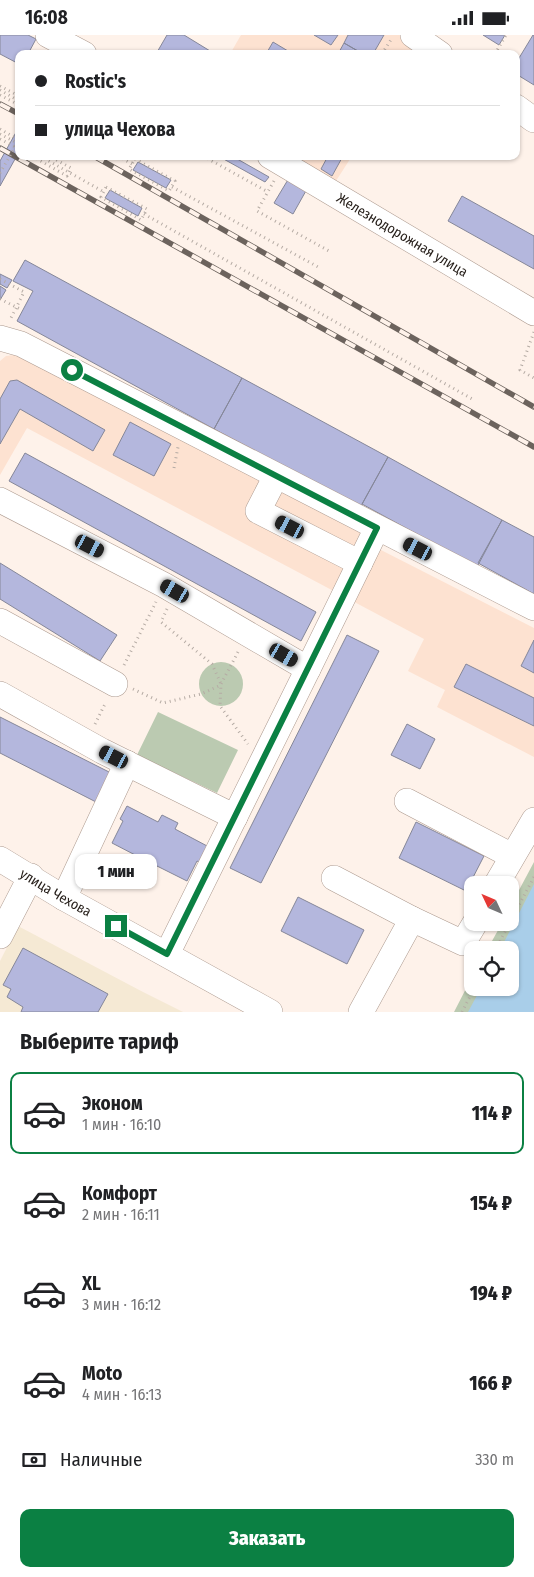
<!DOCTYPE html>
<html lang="ru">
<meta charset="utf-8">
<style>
:root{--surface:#fff;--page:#f6f6f6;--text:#202124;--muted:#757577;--line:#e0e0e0;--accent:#0b8043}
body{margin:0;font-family:"Fira Sans Condensed",sans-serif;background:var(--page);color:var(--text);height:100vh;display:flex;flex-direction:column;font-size:19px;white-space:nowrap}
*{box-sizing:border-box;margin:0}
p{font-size:16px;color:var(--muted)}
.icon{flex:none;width:28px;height:28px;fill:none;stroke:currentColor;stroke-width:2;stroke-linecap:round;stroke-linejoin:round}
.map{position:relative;height:977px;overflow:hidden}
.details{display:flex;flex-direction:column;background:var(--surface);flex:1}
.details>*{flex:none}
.banner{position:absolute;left:15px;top:15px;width:505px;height:110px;border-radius:10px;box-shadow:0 1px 4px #0004;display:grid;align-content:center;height:110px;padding:0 20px;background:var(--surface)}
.needle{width:32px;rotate:314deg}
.fabs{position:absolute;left:464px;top:841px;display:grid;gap:10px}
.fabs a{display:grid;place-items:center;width:55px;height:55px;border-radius:10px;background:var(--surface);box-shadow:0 1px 4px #0004;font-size:25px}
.end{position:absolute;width:22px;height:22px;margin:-11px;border:6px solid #0b8043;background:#fff;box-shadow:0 0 0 2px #fff}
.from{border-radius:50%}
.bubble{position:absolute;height:35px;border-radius:10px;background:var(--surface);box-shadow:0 1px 4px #0004;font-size:16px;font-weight:800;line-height:35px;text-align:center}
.car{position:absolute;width:15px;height:30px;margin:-15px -8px;border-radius:6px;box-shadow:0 0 4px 1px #0007;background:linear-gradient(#222 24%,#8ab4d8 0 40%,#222 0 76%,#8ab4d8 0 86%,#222 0)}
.banner b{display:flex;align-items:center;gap:18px;height:48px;font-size:19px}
.banner b+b{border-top:1px solid var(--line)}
.banner i{width:12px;height:12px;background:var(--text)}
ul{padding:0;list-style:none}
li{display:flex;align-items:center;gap:15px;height:82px;margin:0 10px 8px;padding:0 10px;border:2px solid transparent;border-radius:10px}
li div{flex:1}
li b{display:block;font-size:19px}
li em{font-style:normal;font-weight:800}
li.selected{border-color:var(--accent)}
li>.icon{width:45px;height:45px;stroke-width:1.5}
h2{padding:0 20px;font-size:22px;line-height:60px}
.pay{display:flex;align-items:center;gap:12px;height:55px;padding:0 20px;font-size:19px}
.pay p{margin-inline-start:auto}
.cta{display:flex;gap:10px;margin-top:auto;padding:10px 20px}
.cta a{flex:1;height:58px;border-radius:10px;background:var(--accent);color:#fff;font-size:20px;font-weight:800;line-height:58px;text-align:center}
.status{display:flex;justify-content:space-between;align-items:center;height:35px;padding:0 25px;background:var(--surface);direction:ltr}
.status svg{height:14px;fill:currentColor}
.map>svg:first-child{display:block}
</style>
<div class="status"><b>16:08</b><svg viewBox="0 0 49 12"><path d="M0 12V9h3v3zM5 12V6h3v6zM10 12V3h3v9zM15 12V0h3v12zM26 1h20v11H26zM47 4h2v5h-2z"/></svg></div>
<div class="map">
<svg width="534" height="977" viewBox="0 0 534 977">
<rect width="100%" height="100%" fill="#fef2ea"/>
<!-- built -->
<path fill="#fde2d1" d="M241 0H407L432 19H230Z
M288 121H352L334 149Z
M14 320 29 325 382 509 379 514 534 593V722L437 672 445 655 408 636 424 604 27 393 0 440V326L6 321Z"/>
<!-- education -->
<path fill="#f5e9d4" d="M18 891 143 957 183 977H0V926Z"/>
<!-- green -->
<path fill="#bbcab1" d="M199 649a22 22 0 1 1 44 0a22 22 0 1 1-44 0Z
M158 677 238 715 217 758 137 720Z
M534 827V977H454L472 942V952H510V915H487L502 888H510V872Z"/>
<!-- water -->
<path fill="#a9cee9" d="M534 849V977H468L481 953 510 952V915H500Z"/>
<!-- building -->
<path fill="#b4b7dd" stroke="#858799" d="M0 0H28L36 4 28 19H19V29L0 19Z
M167 0H184L215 19H156Z
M314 0H338L331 10Z
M348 0H384L373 19H363L344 8Z
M483 0H505L499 10Z
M533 0H534V50L516 39V28Z
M273 7 293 19H266Z
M344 8 363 19H338Z
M19 92V117L0 151V126Z
M232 121 269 142 265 147 220 122Z
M328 121H343L332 141 321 134Z
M138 127 171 145 166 153 133 135Z
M289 143 307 154 293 179 274 168Z
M110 155 142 173 138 181 105 163Z
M462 161 534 201V234L448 186Z
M25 225 242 343 214 394 17 286 33 256 13 246Z
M0 239 12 245 7 253 0 249Z
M0 251 6 255 0 265Z
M242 343 388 422 360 473 214 394Z
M17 345 105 395 93 416 20 374 0 409V364L10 346Z
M130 387 171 409 154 441 113 420Z
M25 418 316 577 301 606 9 446Z
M388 422 502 485 477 532 362 469Z
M502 485 534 502V559L478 528Z
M0 528 117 600 100 626 0 564Z
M347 600 379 616 261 848 230 833Z
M534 605V638L521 631Z
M466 629 534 663V691L454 652Z
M0 682 113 739 98 768 0 718Z
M407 689 435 704 420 734 391 720Z
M127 771 158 787 162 780 178 788 175 794 209 812 201 828 197 826 187 846 157 831 154 837 138 829 141 823 112 808 123 786 120 784Z
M416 787 484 821 466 856 399 823Z
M298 862 364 895 347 929 281 896Z
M23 913 108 959 98 977H21L23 972 7 962 11 954 3 950Z"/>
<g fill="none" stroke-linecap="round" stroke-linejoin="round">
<defs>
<g id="minor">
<path d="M48 0 84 19"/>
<path d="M413 0 440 19"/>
<path d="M516 72 534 85"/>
<path id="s1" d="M270 121 534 278"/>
<path d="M0 303 21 309 534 573"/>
<path d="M276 441 258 476 360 528"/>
<path d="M0 465 164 550 308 634 377 493"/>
<path d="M0 586 115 649"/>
<path d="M0 659 102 716 235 782"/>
<path d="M407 766 512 821"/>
<path id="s2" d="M0 824 64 863 270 977"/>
<path d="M334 843 412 884"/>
<path d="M496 850 534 785"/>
<path d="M64 863 127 728"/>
<path d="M0 901 31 841"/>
<path d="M167 919 308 634"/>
<path d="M361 977 412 884 463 908 475 888"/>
</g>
</defs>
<!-- minor casing -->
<use href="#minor" stroke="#ad9a8f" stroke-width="26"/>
<!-- path -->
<path stroke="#b5aba4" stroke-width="3" stroke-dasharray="1 4" stroke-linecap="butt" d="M382 19 392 3
M495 19 506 0
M0 51 19 61
M0 55 19 66
M0 60 19 70
M0 94 19 105
M0 99 19 109
M0 104 19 114
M32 121 67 141 71 133 49 121
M40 121 104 157
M118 121 132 129
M203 121 268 157
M135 124 175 146 169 156 129 134Z
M274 146 257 176 329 216
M106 152 147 174 141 185 101 162Z
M172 152 320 233
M144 179 474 365
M0 244 24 257 10 285
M0 264 22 275
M534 297 520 335 534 343
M174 433 178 412
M167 574 161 587 212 629 221 649
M238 617 221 649 220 671 248 709
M124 630 156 567
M133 654 163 668 201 659 221 650
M95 689 106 667
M510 887 534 842
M495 915 510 888
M462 977 475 952"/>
<!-- minor -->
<use href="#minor" stroke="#fff" stroke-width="25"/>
<defs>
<path id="rail" d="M0 69 19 79
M0 113 534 412
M94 121 534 372"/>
</defs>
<!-- rail casing -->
<use href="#rail" stroke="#6c635d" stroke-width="5.5"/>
<!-- rail -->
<use href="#rail" stroke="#fef2ea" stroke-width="4" stroke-dasharray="11" stroke-linecap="butt"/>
<!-- path-bridge -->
<path stroke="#b5aba4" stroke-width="3" stroke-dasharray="1 4" stroke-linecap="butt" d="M0 138 19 105"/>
</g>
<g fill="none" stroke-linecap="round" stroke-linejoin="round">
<!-- route -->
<path stroke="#0b8043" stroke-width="6" d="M72 335 377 493 167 919 116 891"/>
</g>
<g text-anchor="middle" stroke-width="4.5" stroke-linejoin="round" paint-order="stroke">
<!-- street labels -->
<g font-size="14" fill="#241d18" stroke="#fef2ea">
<text dy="5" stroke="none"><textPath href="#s1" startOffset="154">Железнодорожная улица</textPath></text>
<text dy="5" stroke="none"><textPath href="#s2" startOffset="65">улица Чехова</textPath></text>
</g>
</g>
</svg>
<div class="fabs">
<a><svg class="needle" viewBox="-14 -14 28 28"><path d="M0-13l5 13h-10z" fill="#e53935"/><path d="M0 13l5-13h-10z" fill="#757577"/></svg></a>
<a><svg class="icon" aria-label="locate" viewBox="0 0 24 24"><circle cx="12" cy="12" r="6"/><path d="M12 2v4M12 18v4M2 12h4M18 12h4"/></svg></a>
</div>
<i class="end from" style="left:72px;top:335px"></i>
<i class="end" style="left:116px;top:891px"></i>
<div class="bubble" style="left:75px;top:819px;width:82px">1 мин</div>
<i class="car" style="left:290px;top:492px;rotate:297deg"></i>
<i class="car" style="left:90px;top:511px;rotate:117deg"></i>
<i class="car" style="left:418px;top:514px;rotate:297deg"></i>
<i class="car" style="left:175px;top:556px;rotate:300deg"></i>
<i class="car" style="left:284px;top:620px;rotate:120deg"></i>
<i class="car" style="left:114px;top:722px;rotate:297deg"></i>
<div class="banner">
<b><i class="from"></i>Rostic's</b>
<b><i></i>улица Чехова</b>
</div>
</div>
<section class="details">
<h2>Выберите тариф</h2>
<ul>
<li class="selected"><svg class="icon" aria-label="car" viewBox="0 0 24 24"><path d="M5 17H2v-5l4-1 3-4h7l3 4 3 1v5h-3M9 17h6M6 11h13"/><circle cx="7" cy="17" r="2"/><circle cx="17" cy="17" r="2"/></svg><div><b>Эконом</b><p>1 мин · 16:10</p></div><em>114 ₽</em></li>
<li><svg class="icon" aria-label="car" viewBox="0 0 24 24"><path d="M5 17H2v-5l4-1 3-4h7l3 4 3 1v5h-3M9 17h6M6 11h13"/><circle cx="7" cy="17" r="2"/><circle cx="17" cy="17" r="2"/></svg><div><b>Комфорт</b><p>2 мин · 16:11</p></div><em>154 ₽</em></li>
<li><svg class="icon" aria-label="car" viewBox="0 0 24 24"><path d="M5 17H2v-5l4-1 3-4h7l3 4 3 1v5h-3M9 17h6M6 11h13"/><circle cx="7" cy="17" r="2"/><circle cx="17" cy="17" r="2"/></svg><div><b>XL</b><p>3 мин · 16:12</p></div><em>194 ₽</em></li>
<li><svg class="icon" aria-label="car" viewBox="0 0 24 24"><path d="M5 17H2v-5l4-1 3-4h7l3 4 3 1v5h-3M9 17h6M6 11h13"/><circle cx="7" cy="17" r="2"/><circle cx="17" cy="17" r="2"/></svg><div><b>Moto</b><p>4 мин · 16:13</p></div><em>166 ₽</em></li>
</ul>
<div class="pay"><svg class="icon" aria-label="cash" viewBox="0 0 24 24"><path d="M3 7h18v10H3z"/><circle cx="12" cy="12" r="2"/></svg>Наличные<p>330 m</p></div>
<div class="cta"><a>Заказать</a></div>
</section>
